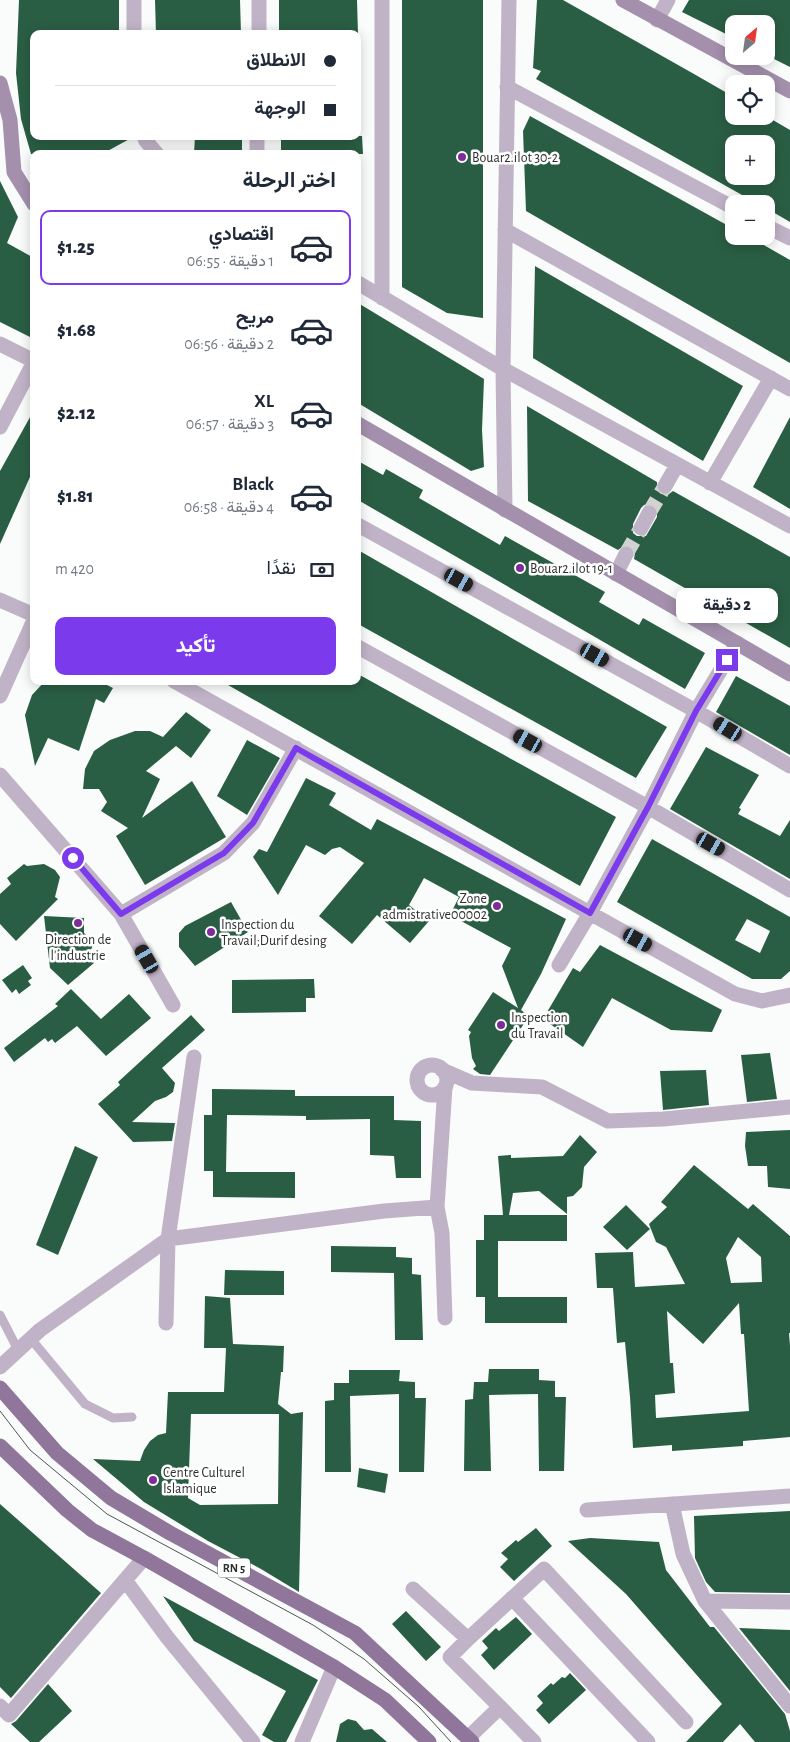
<!DOCTYPE html>
<html lang="ar">
<meta charset="utf-8">
<style>
:root{--surface:#fff;--page:#f6f6f7;--text:#1f2937;--muted:#747a83;--line:#e0e1e3;--accent:#7c3aed}
body{margin:0;font-family:"Alegreya Sans",Vazirmatn,sans-serif;background:var(--page);color:var(--text);direction:rtl;height:100vh;display:flex;flex-direction:column;font-size:19px;white-space:nowrap}
*{box-sizing:border-box;margin:0}
p{font-size:16px;color:var(--muted)}
.icon{flex:none;width:28px;height:28px;fill:none;stroke:currentColor;stroke-width:2;stroke-linecap:round;stroke-linejoin:round}
.map{position:relative;flex:1;overflow:hidden;direction:ltr}
.side{position:absolute;left:30px;top:150px;width:331px;height:535px;display:flex;flex-direction:column;background:var(--surface);border-radius:10px;box-shadow:0 2px 12px #0003;direction:rtl}
.side>*{flex:none}
.top-card{position:absolute;left:30px;top:30px;width:331px;height:110px;border-radius:10px;box-shadow:0 2px 12px #0003;direction:rtl;display:grid;align-content:center;height:110px;padding:0 25px;background:var(--surface)}
.needle{width:32px;rotate:29deg}
.controls{position:absolute;left:725px;top:15px;display:grid;gap:10px}
.controls a{display:grid;place-items:center;width:50px;height:50px;border-radius:10px;background:var(--surface);box-shadow:0 2px 12px #0003;font-size:25px}
.end{position:absolute;width:22px;height:22px;margin:-11px;border:6px solid #7c3aed;background:#fff;box-shadow:0 0 0 2px #fff}
.from{border-radius:50%}
.bubble{position:absolute;height:35px;border-radius:10px;background:var(--surface);box-shadow:0 2px 12px #0003;font-size:16px;font-weight:800;line-height:35px;text-align:center;direction:rtl}
.car{position:absolute;width:15px;height:30px;margin:-15px -8px;border-radius:6px;box-shadow:0 0 4px 1px #0007;background:linear-gradient(#222 24%,#8ab4d8 0 40%,#222 0 76%,#8ab4d8 0 86%,#222 0)}
.top-card b{display:flex;align-items:center;gap:18px;height:48px;font-size:19px}
.top-card b+b{border-top:1px solid var(--line)}
.top-card i{width:12px;height:12px;background:var(--text)}
ul{padding:0;list-style:none}
li{display:flex;align-items:center;gap:15px;height:75px;margin:0 10px 8px;padding:0 15px;border:2px solid transparent;border-radius:10px}
li div{flex:1}
li b{display:block;font-size:19px}
li em{font-style:normal;font-weight:800}
li.selected{border-color:var(--accent)}
li>.icon{width:45px;height:45px;stroke-width:1.5}
h2{padding:0 25px;font-size:22px;line-height:60px}
.pay{display:flex;align-items:center;gap:12px;height:55px;padding:0 25px;font-size:19px}
.pay p{margin-inline-start:auto}
.action{display:flex;gap:10px;margin-top:auto;padding:10px 25px}
.action a{flex:1;height:58px;border-radius:10px;background:var(--accent);color:#fff;font-size:20px;font-weight:800;line-height:58px;text-align:center}
.map>svg:first-child{display:block}
</style>
<div class="map">
<svg width="790" height="1742" viewBox="0 0 790 1742">
<rect width="100%" height="100%" fill="#f9fcfa"/>
<!-- building -->
<path fill="#2a5e44" fill-rule="evenodd" d="M19 0H119V31L60 30V34H34V136H135L102 154H31L21 119 16 73Z
M155 0H240L241 34H156Z
M279 0H357L358 34H279Z
M402 0H483V318L447 313 402 287Z
M537 0H563L694 74 734 97V116H766L790 130V222L766 208V204H758L536 79 541 71 533 68ZM734 144H766V176H734Z
M689 0H790V67L766 55V24H734V38L682 12Z
M530 116 734 229V236H748L790 260V363L526 211 523 131Z
M195 136H242V154H194Z
M281 136H362L363 154H281Z
M0 181 18 217 7 243 34 258V339L0 322Z
M535 266 743 386 703 461 533 358Z
M358 303 484 379 482 430 484 467 471 471 358 403Z
M527 406 657 482V490L661 494H669L673 491 790 557V648L634 559 635 553 631 546 625 545 618 550 528 501ZM649 504 657 508V517L646 536H637L633 533V524L641 508 644 505Z
M34 410V468L0 544V471Z
M790 417V509L753 487Z
M358 461 383 475 386 469 423 490 419 498 500 545 505 536 605 592 599 602 639 625 643 618 705 653 685 689 358 500Z
M358 550 667 727 636 778 358 624Z
M358 674 616 817 580 886 221 681H358Z
M736 676 790 706V755L716 712Z
M45 681H99L113 688 104 703 96 699 79 751 48 738 35 766 25 715 32 695Z
M186 712 211 730 191 758 176 746 146 771 160 779 142 818 192 781 226 837 145 885 116 836 128 828 101 811 107 802 99 789H83L85 769 94 751 110 740 135 731H150L163 737Z
M247 740 280 758 247 815 217 796Z
M706 747 759 775 739 808 741 809 738 814 780 836 790 820V879L670 809Z
M306 778 336 793 329 805 371 830 377 819 566 919 541 974 521 1010 529 1016 490 1075 480 1074 473 1069 476 1066 472 1058 469 1036 471 1032 468 1030 493 992 518 1008 502 966 511 948 450 915 459 897 424 878 409 905 429 921 410 943 377 915 352 944 319 916 364 863 340 847 332 849 325 855 306 845 278 895 253 857 259 849 267 852Z
M652 839 790 917V971L781 979H752L617 902ZM747 919 770 931 760 953 735 940Z
M24 864 27 866 44 864 55 870 60 877 55 897 58 899 16 941 0 924V894L11 884 7 878Z
M231 902 248 932 195 966 179 947V933L185 926Z
M44 916 84 918V933L93 941 92 948 86 954 94 963 68 985 50 968Z
M600 945 722 1010 712 1032 671 1030 612 998 583 1047 543 1019 573 968 580 972Z
M23 965 32 978 28 981 31 985 19 994 16 989 12 993 2 980Z
M314 979 315 998H306V1012L232 1013V980Z
M71 989 101 1019 129 994 151 1018 106 1056 77 1026 55 1043 52 1039 48 1042 45 1038 14 1062 4 1048 58 1006 55 1004Z
M191 1015 205 1030 162 1068 175 1083 173 1092 166 1097 155 1101 132 1122 175 1123 172 1141 133 1142 98 1104 120 1085 118 1082Z
M770 1053 777 1099 747 1102 741 1055Z
M706 1070 709 1105 663 1110 660 1071Z
M212 1089 295 1090V1096H394V1120L421 1121V1178H396L394 1156 370 1155V1119L306 1120V1116L227 1115 226 1172H295V1198L213 1197V1171H204V1115H212Z
M790 1130V1189L768 1187 767 1166H748L745 1146 746 1132Z
M580 1135 597 1152 584 1167 582 1187 573 1196 567 1197V1214L539 1191 513 1193 509 1215H567V1241H498V1297H567V1323H485V1297H476V1240H484V1215H503L498 1156 511 1155V1158L563 1156Z
M75 1146 98 1157 58 1255 36 1245Z
M694 1165 748 1209 753 1204 790 1236V1333H789L790 1346V1437L743 1441V1446L672 1451V1445L633 1448 630 1397 625 1342 617 1343 613 1288H597L595 1253 633 1252 635 1287 685 1284 666 1247 656 1242 649 1224 667 1207 661 1202ZM738 1237 761 1257 762 1282 731 1283 726 1258ZM739 1303 741 1334H744L749 1411 656 1418 655 1395 675 1393 673 1363H670L667 1311 703 1344Z
M626 1205 650 1229 627 1250 603 1227Z
M331 1246 396 1247V1257L412 1258V1274L421 1275 423 1340H395L394 1273 331 1272Z
M225 1270 284 1271V1295H224Z
M205 1296 230 1298 233 1344 284 1346 283 1372H281L278 1404 291 1414 303 1412 299 1592 261 1569 208 1541 144 1502 93 1459 140 1461 144 1450 150 1441 158 1435 166 1433 168 1392H224L226 1348H204ZM191 1414H279L278 1504 200 1505 188 1498Z
M489 1369H539V1380L555 1381V1397H566L564 1471H539L538 1394 489 1395 491 1471H464L465 1400 473 1399 474 1382H488Z
M349 1370H400L399 1381 415 1382V1398H426L424 1472H399V1394L350 1396 351 1472H325V1401L334 1400V1383H349Z
M359 1468 388 1474 385 1493 357 1487Z
M0 1504 101 1593 11 1698 0 1687Z
M790 1511V1593L715 1592 706 1582 695 1558 694 1516Z
M536 1528 552 1546 514 1581 500 1567 508 1559 501 1553 516 1540 518 1542Z
M590 1538 659 1542 666 1570 710 1627H714L785 1714 790 1731V1742H755L740 1724 723 1742H686L722 1704 626 1594 568 1541Z
M163 1596 318 1680 286 1742H274L262 1735 286 1691 194 1641Z
M406 1611 441 1647 426 1661 392 1624Z
M516 1617 532 1634 494 1670 481 1655 488 1648 482 1641 496 1628 499 1631Z
M739 1628 790 1630V1691Z
M570 1673 586 1690 549 1724 536 1710 543 1703 537 1696 551 1683 553 1685 562 1677 565 1678Z
M48 1684 72 1711 39 1742H30L11 1724 16 1721Z
M348 1719 356 1721 364 1730 372 1729 387 1742H336L340 1724Z"/>
<g fill="none" stroke-linecap="round" stroke-linejoin="round">
<!-- street-tunnel -->
<path stroke="#d1d3d2" stroke-width="15" stroke-dasharray="15 8" stroke-linecap="butt" d="M649 513 665 486
M626 554 641 528"/>
<!-- lane -->
<path stroke="#c1b3c7" stroke-width="9" d="M0 1315 18 1350
M31 1339 85 1404 113 1418 132 1417"/>
<!-- street -->
<path stroke="#c1b3c7" stroke-width="15" d="M382 0V298
M657 20 668 0
M134 34V0
M259 34V0
M507 87 734 208
M144 136 146 141 157 154
M257 154V136
M766 226 790 238
M505 230 790 389
M358 283 503 369 790 526
M0 344 34 361
M0 427 34 362
M710 483 771 378
M665 486 677 465
M505 510 503 369 509 0
M358 525 696 711 790 766
M641 528 649 513
M616 574 626 554
M0 600 34 615
M358 647 648 807 790 890
M174 681 735 994 762 1001 790 995
M0 696 34 620
M0 775 121 914 173 1005
M121 914 224 853 253 823 296 748
M559 965 590 913 648 807 696 711 737 643
M417 1080a15 15 0 1 1 30 0a15 15 0 1 1-30 0Z
M442 1070 472 1083 542 1087 608 1121 663 1119 790 1107
M445 1318 442 1233 437 1207 445 1087
M166 1323 168 1239 194 1057
M0 1367 40 1330 168 1239 384 1211 437 1207
M672 1504 683 1554 705 1601 790 1706
M587 1510 790 1496
M125 1580 167 1637 253 1742
M413 1589 468 1639 450 1657 500 1707 468 1738
M512 1598 648 1742
M705 1601 790 1602
M468 1639 544 1569 686 1722
M0 1706 9 1715 144 1558
M500 1707 534 1742
M302 1742 334 1667"/>
<!-- secondary -->
<path stroke="#a490ad" stroke-width="15" d="M623 0 790 91
M0 83 10 120 14 172 34 204
M358 424 790 674"/>
<!-- primary -->
<path stroke="#8f769a" stroke-width="15" d="M0 1388 57 1453 111 1498 170 1533 355 1633 472 1742
M0 1446 67 1510 92 1530 144 1558 334 1667 385 1700 429 1742"/>
<!-- tram -->
<path stroke="#525353" stroke-width="1" d="M0 1411 30 1450 107 1514 313 1625 364 1659 419 1707 451 1742"/>
</g>
<g fill="none" stroke-linecap="round" stroke-linejoin="round">
<!-- route -->
<path stroke="#7c3aed" stroke-width="6" d="M73 858 121 914 224 853 253 823 296 748 590 913 648 807 696 711 727 660"/>
</g>
<!-- markers -->
<g fill="#7e2c9c" stroke="#fff" stroke-width="2">
<circle cx="462" cy="157" r="5"/>
<circle cx="520" cy="568" r="5"/>
<circle cx="497" cy="906" r="5"/>
<circle cx="78" cy="923" r="5"/>
<circle cx="211" cy="932" r="5"/>
<circle cx="501" cy="1025" r="5"/>
<circle cx="153" cy="1480" r="5"/>
</g>
<g text-anchor="middle" stroke-width="5" stroke-linejoin="round" paint-order="stroke">
<!-- shield labels -->
<rect fill="#fff" stroke="#6d6e6e" stroke-width="1" x="218" y="1558.5" width="32" height="19" rx="4"/>
<g font-size="12" font-weight="bold" fill="#2f3030">
<text x="234" y="1572">RN 5</text>
</g>
<!-- poi labels -->
<g font-size="14" fill="#2f3030" stroke="#fff" text-anchor="start">
<text x="472" y="162">Bouar2.ilot 30-2</text>
<text x="530" y="573">Bouar2.ilot 19-1</text>
<text x="487" y="903" text-anchor="end">Zone<tspan x="487" dy="16">admistrative00002</tspan></text>
<text x="221" y="929">Inspection du<tspan x="221" dy="16">Travail;Durif desing</tspan></text>
<text x="78" y="944" text-anchor="middle">Direction de<tspan x="78" dy="16">l'industrie</tspan></text>
<text x="511" y="1022">Inspection<tspan x="511" dy="16">du Travail</tspan></text>
<text x="163" y="1477">Centre Culturel<tspan x="163" dy="16">Islamique</tspan></text>
</g>
</g>
</svg>
<div class="controls">
<a><svg class="needle" viewBox="-14 -14 28 28"><path d="M0-13l5 13h-10z" fill="#e53935"/><path d="M0 13l5-13h-10z" fill="#747a83"/></svg></a>
<a><svg class="icon" aria-label="locate" viewBox="0 0 24 24"><circle cx="12" cy="12" r="6"/><path d="M12 2v4M12 18v4M2 12h4M18 12h4"/></svg></a>
<a>+</a>
<a>−</a>
</div>
<i class="end from" style="left:73px;top:858px"></i>
<i class="end" style="left:727px;top:660px"></i>
<div class="bubble" style="left:676px;top:588px;width:102px">2 دقيقة</div>
<i class="car" style="left:459px;top:580px;rotate:119deg"></i>
<i class="car" style="left:595px;top:655px;rotate:119deg"></i>
<i class="car" style="left:728px;top:729px;rotate:301deg"></i>
<i class="car" style="left:528px;top:741px;rotate:299deg"></i>
<i class="car" style="left:711px;top:844px;rotate:120deg"></i>
<i class="car" style="left:638px;top:940px;rotate:119deg"></i>
<i class="car" style="left:147px;top:959px;rotate:330deg"></i>
<div class="top-card">
<b><i class="from"></i>الانطلاق</b>
<b><i></i>الوجهة</b>
</div>
<section class="side">
<h2>اختر الرحلة</h2>
<ul>
<li class="selected"><svg class="icon" aria-label="car" viewBox="0 0 24 24"><path d="M5 17H2v-5l4-1 3-4h7l3 4 3 1v5h-3M9 17h6M6 11h13"/><circle cx="7" cy="17" r="2"/><circle cx="17" cy="17" r="2"/></svg><div><b>اقتصادي</b><p>1 دقيقة · 06:55</p></div><em>$1.25</em></li>
<li><svg class="icon" aria-label="car" viewBox="0 0 24 24"><path d="M5 17H2v-5l4-1 3-4h7l3 4 3 1v5h-3M9 17h6M6 11h13"/><circle cx="7" cy="17" r="2"/><circle cx="17" cy="17" r="2"/></svg><div><b>مريح</b><p>2 دقيقة · 06:56</p></div><em>$1.68</em></li>
<li><svg class="icon" aria-label="car" viewBox="0 0 24 24"><path d="M5 17H2v-5l4-1 3-4h7l3 4 3 1v5h-3M9 17h6M6 11h13"/><circle cx="7" cy="17" r="2"/><circle cx="17" cy="17" r="2"/></svg><div><b>XL</b><p>3 دقيقة · 06:57</p></div><em>$2.12</em></li>
<li><svg class="icon" aria-label="car" viewBox="0 0 24 24"><path d="M5 17H2v-5l4-1 3-4h7l3 4 3 1v5h-3M9 17h6M6 11h13"/><circle cx="7" cy="17" r="2"/><circle cx="17" cy="17" r="2"/></svg><div><b>Black</b><p>4 دقيقة · 06:58</p></div><em>$1.81</em></li>
</ul>
<div class="pay"><svg class="icon" aria-label="cash" viewBox="0 0 24 24"><path d="M3 7h18v10H3z"/><circle cx="12" cy="12" r="2"/></svg>نقدًا<p>420 m</p></div>
<div class="action"><a>تأكيد</a></div>
</section>
</div>
